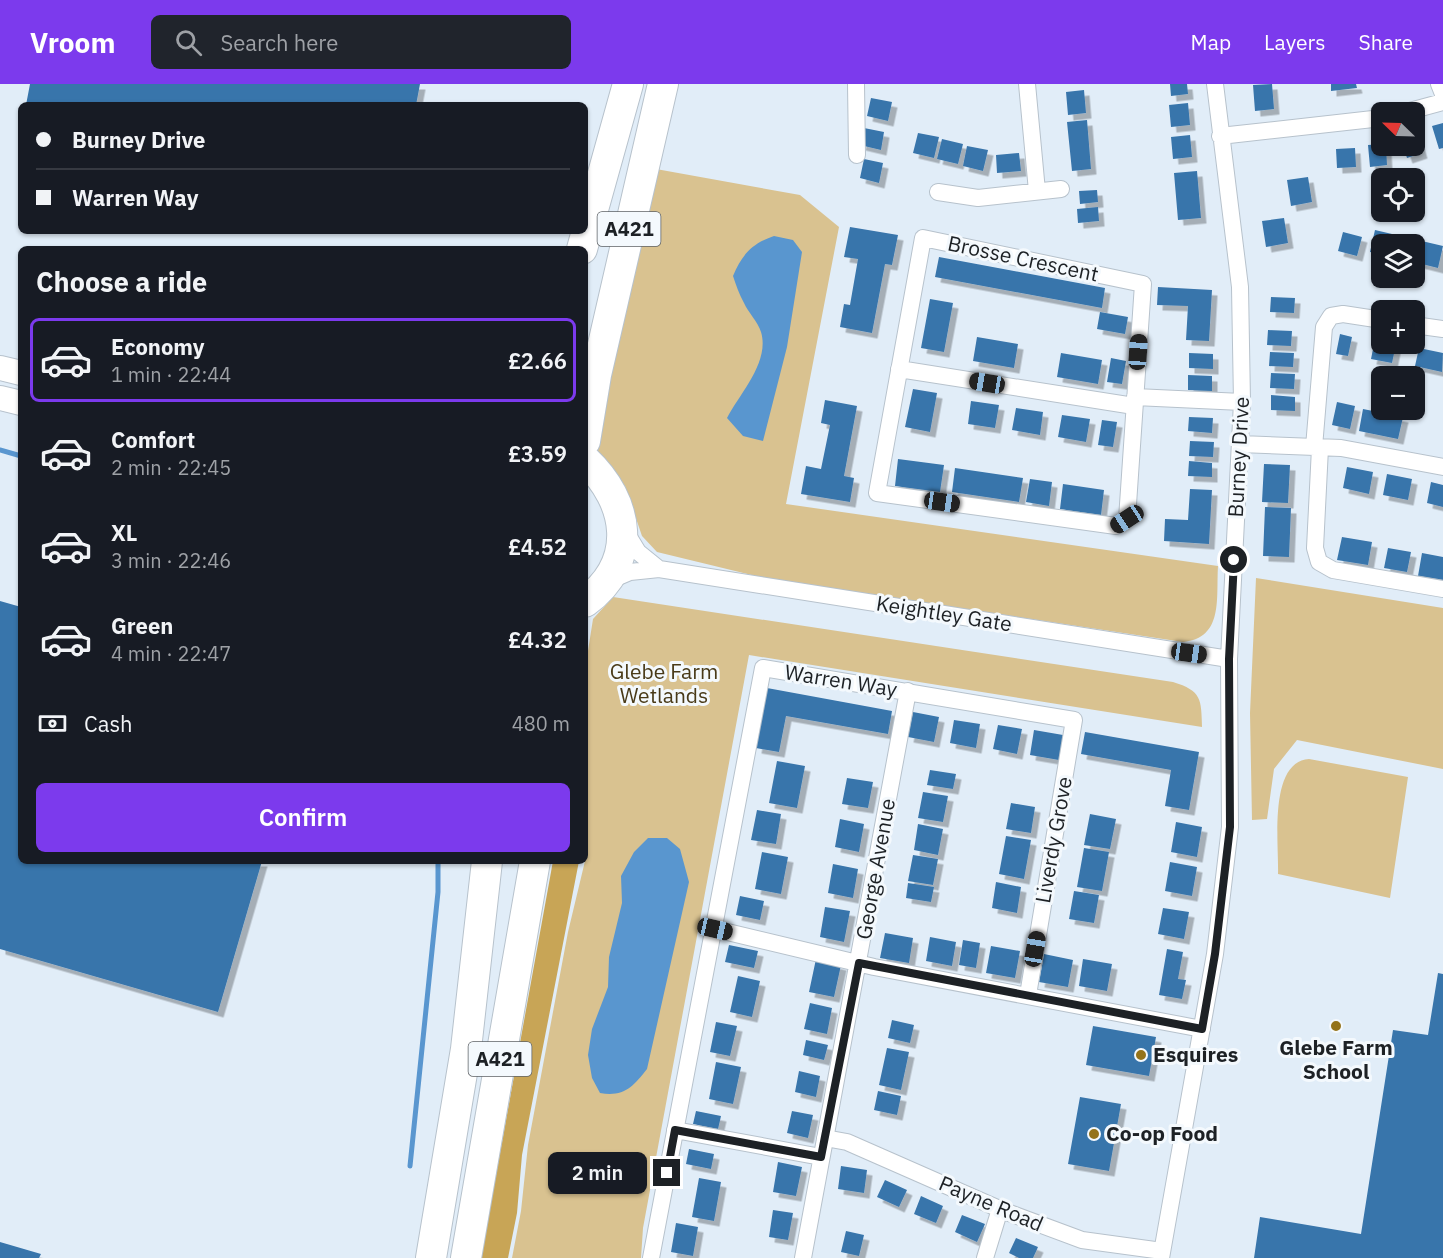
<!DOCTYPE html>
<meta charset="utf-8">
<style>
:root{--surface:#171b24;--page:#20242c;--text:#f1f3f6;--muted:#9ea1a6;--line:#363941;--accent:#7c3aed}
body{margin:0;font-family:"IBM Plex Sans",sans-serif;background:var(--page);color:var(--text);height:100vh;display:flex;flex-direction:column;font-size:22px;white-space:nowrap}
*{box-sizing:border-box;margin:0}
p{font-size:20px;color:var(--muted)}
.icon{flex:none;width:33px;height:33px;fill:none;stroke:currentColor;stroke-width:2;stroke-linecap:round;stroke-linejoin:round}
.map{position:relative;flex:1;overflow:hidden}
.sheet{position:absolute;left:18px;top:162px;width:570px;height:618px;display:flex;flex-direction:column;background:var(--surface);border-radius:9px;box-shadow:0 2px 4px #0004}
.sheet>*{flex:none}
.banner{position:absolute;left:18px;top:18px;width:570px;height:132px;border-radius:9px;box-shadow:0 2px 4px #0004;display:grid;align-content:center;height:132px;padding:0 18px;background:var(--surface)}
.needle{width:39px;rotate:293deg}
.buttons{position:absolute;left:1371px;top:18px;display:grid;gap:12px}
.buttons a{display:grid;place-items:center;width:54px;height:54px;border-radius:9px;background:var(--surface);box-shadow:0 2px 4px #0004;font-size:30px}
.end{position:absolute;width:27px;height:27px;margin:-14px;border:8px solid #1d2125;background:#fff;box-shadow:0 0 0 3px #fff}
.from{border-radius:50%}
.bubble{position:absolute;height:42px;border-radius:9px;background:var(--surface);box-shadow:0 2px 4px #0004;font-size:20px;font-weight:600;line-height:42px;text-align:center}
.car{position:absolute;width:18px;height:36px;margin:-18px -9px;border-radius:8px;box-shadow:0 0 4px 2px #0007;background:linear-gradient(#222 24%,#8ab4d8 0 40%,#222 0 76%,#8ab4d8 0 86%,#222 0)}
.banner b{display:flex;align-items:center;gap:21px;height:57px;font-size:22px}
.banner b+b{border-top:2px solid var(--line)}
.banner i{width:15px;height:15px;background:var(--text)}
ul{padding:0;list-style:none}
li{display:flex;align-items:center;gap:18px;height:84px;margin:0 12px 9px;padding:0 6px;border:3px solid transparent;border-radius:9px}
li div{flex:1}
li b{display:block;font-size:22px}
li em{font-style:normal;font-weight:600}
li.selected{border-color:var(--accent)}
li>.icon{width:54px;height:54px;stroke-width:1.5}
h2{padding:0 18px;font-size:27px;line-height:72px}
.pay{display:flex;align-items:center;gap:15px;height:66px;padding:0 18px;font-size:22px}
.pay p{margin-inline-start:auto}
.primary-button{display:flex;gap:12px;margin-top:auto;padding:12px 18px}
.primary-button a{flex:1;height:69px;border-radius:9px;background:var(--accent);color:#fff;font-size:24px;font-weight:600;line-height:69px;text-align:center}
header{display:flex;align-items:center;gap:36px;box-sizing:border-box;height:84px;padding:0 30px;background:var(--accent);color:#fff}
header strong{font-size:28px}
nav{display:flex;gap:33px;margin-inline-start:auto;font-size:21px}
.search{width:420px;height:54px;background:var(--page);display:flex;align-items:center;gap:15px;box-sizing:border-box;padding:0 21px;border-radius:9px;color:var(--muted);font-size:22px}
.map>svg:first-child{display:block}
</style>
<header>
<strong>Vroom</strong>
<div class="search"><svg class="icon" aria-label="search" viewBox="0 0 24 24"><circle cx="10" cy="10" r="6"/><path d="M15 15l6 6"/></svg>Search here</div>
<nav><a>Map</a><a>Layers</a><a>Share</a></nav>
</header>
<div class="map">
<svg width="1443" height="1174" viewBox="0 0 1443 1174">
<defs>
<filter id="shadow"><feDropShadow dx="5.5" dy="5.5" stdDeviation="0" flood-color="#0004"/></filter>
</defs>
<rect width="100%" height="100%" fill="#e1edf8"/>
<!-- green -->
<path fill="#d9c290" d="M656 85 800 111 839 143 786 420 1218 482C1216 514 1224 554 1183 558L768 495 657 468 642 452 625 402 592 365Z
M1256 494 1443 524V685L1297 656 1274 685 1267 735 1252 736 1250 629Z
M613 513 1173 598C1202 607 1201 615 1202 643L749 571 643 1144 641 1174H512L521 1127 528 1061 568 848 585 777V586L593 535Z
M1309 675 1408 693 1390 814 1278 790C1279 760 1268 678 1309 675Z"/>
<!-- forest -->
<path fill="#c8a556" d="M553 777H579L522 1071 517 1129 508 1174H481Z"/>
<!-- water -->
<path fill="#5996cf" d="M774 152 793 156 802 168 787 263 763 357 743 352 727 334C740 309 770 278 761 248 758 238 748 228 744 219 739 210 736 201 733 192 742 171 751 160 774 152Z
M648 754H667L680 765 689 798 647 985C633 1003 624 1013 600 1009L592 994 588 971 592 945 608 903 609 873 622 819 621 792 634 768Z"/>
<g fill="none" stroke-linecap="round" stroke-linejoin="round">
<!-- stream -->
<path stroke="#5996cf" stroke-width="5" d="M0 366 21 372
M410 1082 438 808V777"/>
</g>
<!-- building -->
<path fill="#3875ab" filter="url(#shadow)" d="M30 0H420L416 21H26Z
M1170 0H1187L1188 10 1171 12Z
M1272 0 1274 25 1255 27 1253 1Z
M1331 0H1356L1357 4 1331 7Z
M1084 6 1086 29 1068 31 1066 8Z
M871 14 892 18 888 37 867 32Z
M1188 19 1190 41 1171 43 1169 21Z
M1087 36 1091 85 1072 87 1067 38Z
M1443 39V64L1439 65 1432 42Z
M864 44 884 48 881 66 860 61Z
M918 49 939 53 934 74 913 69Z
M1190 51 1192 73 1173 75 1171 53Z
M1417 52 1422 69 1407 74 1403 62H1414V53Z
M942 55 963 60 958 80 937 75Z
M1382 60 1386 62 1387 81 1370 83 1368 61Z
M967 62 988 66 983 87 963 82Z
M1355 64 1356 83 1337 84 1336 65Z
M1019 69 1021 87 997 89 996 71Z
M864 75 883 79 879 99 860 94Z
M1197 87 1201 134 1178 136 1174 89Z
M1308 93 1312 118 1291 122 1287 96Z
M1097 106 1098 118 1080 120 1079 107Z
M1098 123 1099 137 1078 139 1077 125Z
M1284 134 1288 159 1266 163 1262 137Z
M850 143 898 151 892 181 885 180 872 249 840 243 844 220 850 221 858 175 844 173Z
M1375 146 1443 162 1438 184 1414 178V160H1382V170L1370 168Z
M1343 148 1362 153 1357 172 1338 167Z
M939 173 1105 204 1102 224 935 193Z
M1158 203 1212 206 1209 257 1186 256 1188 222 1157 221Z
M1271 213 1295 214 1294 229 1270 228Z
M930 215 953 219 944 268 921 264Z
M1100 228 1128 233 1125 250 1097 245Z
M1268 246 1292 247 1291 262 1267 261Z
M1340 250 1352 253 1348 272 1336 270Z
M977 253 1018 260 1014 284 973 277Z
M1375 255 1382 257V260H1396L1392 279 1371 275Z
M1419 264 1443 269 1442 288 1415 282Z
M1270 268 1294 269 1293 283 1269 282Z
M1061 269 1102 276 1098 300 1057 293Z
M1189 269 1213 270V285L1189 284Z
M1111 274 1126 277 1122 300 1107 298Z
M1271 289 1295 290 1294 305 1270 304Z
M1188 291 1212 292V307L1188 306Z
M913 305 937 309 930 348 905 343Z
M1271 311 1295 313V327L1271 326Z
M825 316 857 322 844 392 854 394 850 418 801 410 806 382 821 385 830 341 821 339Z
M971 317 999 321 995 344 968 340Z
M1337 318 1355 322 1350 345 1332 341Z
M1016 324 1043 328 1040 351 1012 346Z
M1363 325 1403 333 1398 355 1359 347Z
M1062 331 1090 335 1086 358 1058 353Z
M1189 333 1213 334 1212 349 1188 347Z
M1102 336 1117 338 1113 363 1098 361Z
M1190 357 1214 358 1213 373 1189 372Z
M898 375 944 381 940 408 895 402Z
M1189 377 1212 379V393L1188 392Z
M1264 380 1290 381 1288 419 1262 418Z
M1347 383 1373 388 1369 410 1343 404Z
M955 384 1023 394 1019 418 952 408Z
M1387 390 1412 395 1408 416 1383 411Z
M1030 395 1052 398 1049 422 1026 418Z
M1431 398 1443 401V423L1427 419Z
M1063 400 1104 406 1101 431 1060 425Z
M1190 405 1212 406 1209 460 1164 457 1165 435 1188 436Z
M1265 423 1291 424 1289 473 1263 472Z
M1342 453 1372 458 1368 481 1337 476Z
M1388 464 1411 468 1407 488 1384 484Z
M1422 469 1443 473V496L1418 492Z
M0 517 21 523V777H262L218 928 0 865Z
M767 604 892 627 888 650 786 632 779 668 756 664Z
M913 628 939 633 934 658 908 653Z
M954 636 980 640 976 664 950 659Z
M998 641 1022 645 1017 670 993 665Z
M1034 646 1063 651 1059 676 1030 671Z
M1085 648 1199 668 1189 726 1165 722 1171 686 1081 670Z
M777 677 805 682 797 724 769 719Z
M930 686 956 690 953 705 927 701Z
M847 694 873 698 868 724 842 720Z
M923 708 948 712 943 738 918 734Z
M1011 719 1035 723 1031 749 1006 745Z
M757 726 781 730 776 760 751 756Z
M1090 730 1116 735 1110 765 1084 761Z
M840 735 864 740 859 768 835 763Z
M1176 738 1202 743 1197 773 1171 768Z
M918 740 943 745 938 771 914 766Z
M1006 752 1031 756 1024 795 999 790Z
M1084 764 1109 768 1102 807 1077 803Z
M762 768 788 773 781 810 755 805Z
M913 771 938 775 933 801 908 797Z
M1170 778 1197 783 1192 812 1165 807Z
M833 780 858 785 853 814 828 809Z
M996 798 1021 803 1017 829 992 824Z
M908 799 934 803 931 818 906 814Z
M1074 807 1099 811 1094 839 1069 835Z
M740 812 764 817 760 836 736 831Z
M825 823 850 827 844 858 820 853Z
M1163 824 1189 828 1184 855 1158 850Z
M885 849 913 854 909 879 880 874Z
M930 853 956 858 952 882 926 877Z
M963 856 980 859 976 884 959 881Z
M729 861 758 867 754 884 725 878Z
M991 862 1020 867 1015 894 986 889Z
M1167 865 1183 868 1178 895 1186 896 1182 915 1159 911Z
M1044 870 1073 876 1068 903 1039 898Z
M816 875 841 881 834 913 809 908Z
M1083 875 1112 880 1107 907 1079 902Z
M1438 889 1443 890V1174H1254L1260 1133 1361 1150 1393 946 1428 951Z
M738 892 760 897 752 933 730 928Z
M810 919 832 924 827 950 804 945Z
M892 936 914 941 910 959 888 954Z
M716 938 737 942 730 972 710 968Z
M1093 942 1156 953 1149 992 1086 981Z
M806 956 828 961 824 976 803 971Z
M887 964 909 968 901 1006 879 1001Z
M716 978 741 983 733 1020 709 1015Z
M799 987 820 992 816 1013 795 1008Z
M878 1007 901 1012 897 1031 874 1026Z
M1080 1013 1121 1020 1109 1087 1068 1080Z
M696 1027 721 1032 718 1045 693 1040Z
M792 1027 813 1031 808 1054 787 1049Z
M689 1065 714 1070 711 1085 686 1080Z
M778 1078 802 1083 796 1112 773 1108Z
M841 1082 867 1086 864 1109 838 1105Z
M699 1094 721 1098 714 1137 692 1133Z
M885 1096 907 1106 899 1123 877 1113Z
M921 1112 943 1122 936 1139 914 1130Z
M773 1126 793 1129 788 1156 769 1153Z
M962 1131 985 1140 977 1158 955 1148Z
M676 1139 698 1143 693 1172 671 1168Z
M846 1147 864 1151 859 1172 841 1168Z
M1016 1154 1038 1163 1033 1174H1019L1009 1169Z
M0 1158 41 1170 39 1174H0Z"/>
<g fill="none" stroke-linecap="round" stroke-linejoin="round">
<defs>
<path id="street" d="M856 0 857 71
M1027 0 1037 107
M1439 0 1443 10
M1406 28 1443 18
M1220 52 1382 34
M938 108 978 114 1061 105
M923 154 1143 200 1127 435 1116 442 877 409Z
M1414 241 1443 245
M899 285 1134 322
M1135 313 1242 318
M1240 360 1341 364 1443 383
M1314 363 1324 243 1331 232 1343 230 1382 236
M1320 364 1315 464 1319 478 1333 486 1443 505
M624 445 638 468 659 485
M609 497 630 488 659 485 1229 575
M715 845 874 883 1202 945
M675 1046 821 1073
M825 1054 847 1058 1004 1127 1082 1156 1162 1167
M651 1174 763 584 1074 636 1028 911
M803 1174 908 607
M985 1174 1000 1125
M1161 1174 1215 870 1230 743 1229 575 1242 318 1240 203 1215 0"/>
<path id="secondary" d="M0 284 21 289
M0 314 21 319"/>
<path id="highway" d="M582 165 628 0
M585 357 596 291 663 0
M585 376C630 418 639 478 585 518
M431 1174 466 965 487 777
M466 1174 535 777"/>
</defs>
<!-- street casing -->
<use href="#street" stroke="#b7c2cc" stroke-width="18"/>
<!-- secondary casing -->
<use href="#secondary" stroke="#b7c2cc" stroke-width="26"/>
<!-- highway casing -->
<use href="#highway" stroke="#b7c2cc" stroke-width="32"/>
<!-- street -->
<use href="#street" stroke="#fff" stroke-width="16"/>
<!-- secondary -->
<use href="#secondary" stroke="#fff" stroke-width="24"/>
<!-- highway -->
<use href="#highway" stroke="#fff" stroke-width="30"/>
</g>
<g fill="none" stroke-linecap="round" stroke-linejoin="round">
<!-- route -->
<path stroke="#1d2125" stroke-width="8" d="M667 1089 675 1046 821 1073 859 879 1202 945 1215 870 1230 743 1229 575 1234 476"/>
</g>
<!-- markers -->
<g fill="#94731a" stroke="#f4f9fd" stroke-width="2">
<circle cx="1336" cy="942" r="6"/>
<circle cx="1141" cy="971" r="6"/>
<circle cx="1094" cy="1050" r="6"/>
</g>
<g text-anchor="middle" stroke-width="6" stroke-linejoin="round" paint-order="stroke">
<!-- shield labels -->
<g fill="#f4f9fd" stroke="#5e6266" stroke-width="1.5">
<rect x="597.5" y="128" width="63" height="34" rx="4.5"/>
<rect x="468.5" y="958" width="63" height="34" rx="4.5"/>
</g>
<g font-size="20" font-weight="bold" fill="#1d2125">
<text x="629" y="152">A421</text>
<text x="500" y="982">A421</text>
</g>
<!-- street labels -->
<g font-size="21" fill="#1d2125" stroke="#f4f9fd">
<text transform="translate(1023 175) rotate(12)" y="7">Brosse Crescent</text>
<text transform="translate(1239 373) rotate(-87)" y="7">Burney Drive</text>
<text transform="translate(944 530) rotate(9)" y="7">Keightley Gate</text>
<text transform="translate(841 597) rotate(9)" y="7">Warren Way</text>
<text transform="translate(1054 756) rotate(-80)" y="7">Liverdy Grove</text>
<text transform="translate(876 785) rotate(-80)" y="7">George Avenue</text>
<text transform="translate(991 1120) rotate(23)" y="7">Payne Road</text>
</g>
<!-- park labels -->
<g font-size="21" fill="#493a18" stroke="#f4f9fd">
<text x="664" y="595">Glebe Farm<tspan x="664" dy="24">Wetlands</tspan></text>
</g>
<!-- poi labels -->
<g font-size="21" font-weight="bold" fill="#1d2125" stroke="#f4f9fd" text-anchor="start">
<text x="1336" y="971" text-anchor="middle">Glebe Farm<tspan x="1336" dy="24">School</tspan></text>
<text x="1153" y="978">Esquires</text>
<text x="1106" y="1057">Co-op Food</text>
</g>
</g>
</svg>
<div class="buttons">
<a><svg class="needle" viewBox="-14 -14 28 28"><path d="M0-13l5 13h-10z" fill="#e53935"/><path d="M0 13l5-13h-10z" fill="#9ea1a6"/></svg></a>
<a><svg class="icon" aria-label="locate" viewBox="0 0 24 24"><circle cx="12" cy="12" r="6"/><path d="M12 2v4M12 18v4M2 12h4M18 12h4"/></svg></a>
<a><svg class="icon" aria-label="layers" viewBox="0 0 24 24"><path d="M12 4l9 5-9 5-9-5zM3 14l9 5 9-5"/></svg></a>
<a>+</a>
<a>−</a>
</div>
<i class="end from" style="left:1234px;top:476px"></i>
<i class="end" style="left:667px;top:1089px"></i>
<div class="bubble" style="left:548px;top:1068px;width:99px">2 min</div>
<i class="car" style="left:1138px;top:268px;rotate:4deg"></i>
<i class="car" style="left:987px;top:299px;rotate:279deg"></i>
<i class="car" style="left:942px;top:418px;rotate:98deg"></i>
<i class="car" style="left:1127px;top:435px;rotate:237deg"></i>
<i class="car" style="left:1189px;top:569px;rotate:98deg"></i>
<i class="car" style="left:715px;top:845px;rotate:103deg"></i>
<i class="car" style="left:1035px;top:865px;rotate:10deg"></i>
<div class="banner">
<b><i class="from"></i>Burney Drive</b>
<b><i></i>Warren Way</b>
</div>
<section class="sheet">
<h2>Choose a ride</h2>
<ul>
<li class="selected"><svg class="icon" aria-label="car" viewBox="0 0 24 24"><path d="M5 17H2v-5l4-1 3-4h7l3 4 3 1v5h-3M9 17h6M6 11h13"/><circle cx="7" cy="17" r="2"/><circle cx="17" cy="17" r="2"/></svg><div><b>Economy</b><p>1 min · 22:44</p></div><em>£2.66</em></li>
<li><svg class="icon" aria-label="car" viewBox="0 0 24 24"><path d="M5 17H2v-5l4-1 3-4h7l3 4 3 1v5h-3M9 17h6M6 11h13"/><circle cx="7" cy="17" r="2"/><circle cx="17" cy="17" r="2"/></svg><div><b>Comfort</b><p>2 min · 22:45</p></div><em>£3.59</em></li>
<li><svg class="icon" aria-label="car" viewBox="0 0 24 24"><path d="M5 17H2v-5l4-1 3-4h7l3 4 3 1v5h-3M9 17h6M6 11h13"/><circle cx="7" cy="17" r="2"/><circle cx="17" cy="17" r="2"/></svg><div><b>XL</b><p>3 min · 22:46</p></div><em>£4.52</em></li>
<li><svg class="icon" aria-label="car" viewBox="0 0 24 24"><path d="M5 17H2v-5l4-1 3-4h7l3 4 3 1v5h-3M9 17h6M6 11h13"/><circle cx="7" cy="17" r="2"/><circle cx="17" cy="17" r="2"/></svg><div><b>Green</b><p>4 min · 22:47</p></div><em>£4.32</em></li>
</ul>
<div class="pay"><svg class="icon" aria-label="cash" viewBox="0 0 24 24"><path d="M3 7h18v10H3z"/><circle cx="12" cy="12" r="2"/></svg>Cash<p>480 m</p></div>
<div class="primary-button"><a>Confirm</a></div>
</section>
</div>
